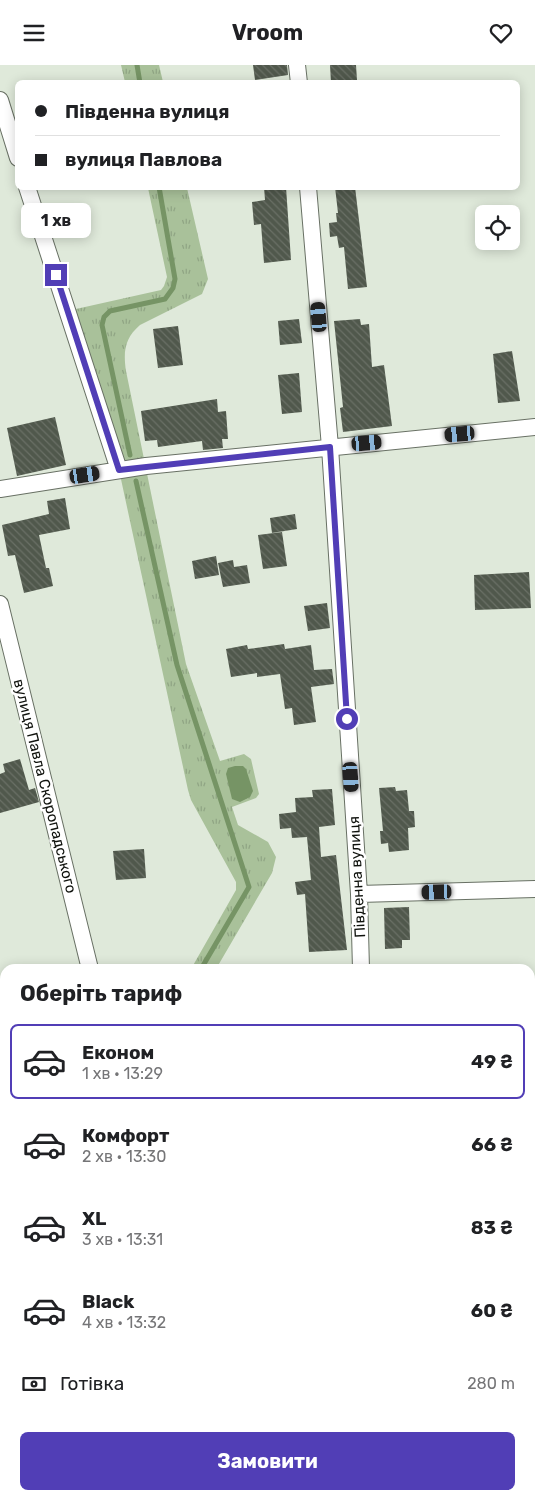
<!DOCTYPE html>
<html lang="uk">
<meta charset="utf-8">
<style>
:root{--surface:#fff;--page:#f6f6f6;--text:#202124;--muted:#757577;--line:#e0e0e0;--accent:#513eb6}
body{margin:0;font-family:Rubik,sans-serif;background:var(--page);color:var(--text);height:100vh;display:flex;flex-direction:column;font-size:19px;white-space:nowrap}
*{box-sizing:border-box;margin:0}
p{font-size:16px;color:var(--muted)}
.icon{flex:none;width:28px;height:28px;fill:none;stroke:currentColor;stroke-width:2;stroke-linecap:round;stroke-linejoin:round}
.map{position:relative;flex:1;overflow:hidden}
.drawer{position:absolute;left:0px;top:899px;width:535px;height:536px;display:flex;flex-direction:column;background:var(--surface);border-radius:15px 15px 0 0;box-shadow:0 2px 12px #0003}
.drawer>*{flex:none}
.hud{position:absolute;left:15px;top:15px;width:505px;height:110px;border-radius:8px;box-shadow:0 2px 12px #0003;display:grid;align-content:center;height:110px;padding:0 20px;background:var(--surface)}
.tools{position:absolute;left:475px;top:140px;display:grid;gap:10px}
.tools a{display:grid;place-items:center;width:45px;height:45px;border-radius:8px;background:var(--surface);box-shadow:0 2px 12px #0003;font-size:25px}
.end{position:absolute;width:22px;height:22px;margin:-11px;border:6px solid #513eb6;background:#fff;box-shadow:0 0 0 2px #fff}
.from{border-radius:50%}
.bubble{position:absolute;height:35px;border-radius:8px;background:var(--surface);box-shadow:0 2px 12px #0003;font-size:16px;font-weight:700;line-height:35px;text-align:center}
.car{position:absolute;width:15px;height:30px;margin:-15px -8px;border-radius:6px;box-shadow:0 0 4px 1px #0007;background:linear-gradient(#222 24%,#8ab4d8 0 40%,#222 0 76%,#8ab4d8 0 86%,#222 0)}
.hud b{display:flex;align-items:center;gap:18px;height:48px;font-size:19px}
.hud b+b{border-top:1px solid var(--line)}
.hud i{width:12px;height:12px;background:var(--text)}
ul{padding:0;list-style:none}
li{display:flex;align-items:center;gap:15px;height:75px;margin:0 10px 8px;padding:0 10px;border:2px solid transparent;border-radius:8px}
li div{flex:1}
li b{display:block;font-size:19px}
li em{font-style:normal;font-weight:700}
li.selected{border-color:var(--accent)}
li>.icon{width:45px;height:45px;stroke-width:1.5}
h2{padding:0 20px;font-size:22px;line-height:60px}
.pay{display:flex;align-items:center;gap:12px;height:55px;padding:0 20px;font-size:19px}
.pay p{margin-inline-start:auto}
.button{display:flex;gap:10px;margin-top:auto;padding:10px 20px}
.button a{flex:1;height:58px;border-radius:8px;background:var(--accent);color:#fff;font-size:20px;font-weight:700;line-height:58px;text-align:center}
header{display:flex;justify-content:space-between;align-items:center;height:65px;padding:0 20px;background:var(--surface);font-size:22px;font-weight:700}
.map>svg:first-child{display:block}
</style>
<header><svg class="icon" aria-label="menu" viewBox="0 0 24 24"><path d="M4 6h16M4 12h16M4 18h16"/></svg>Vroom<svg class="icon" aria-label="heart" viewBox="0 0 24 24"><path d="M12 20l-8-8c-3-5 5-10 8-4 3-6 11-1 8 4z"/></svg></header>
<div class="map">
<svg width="535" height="1434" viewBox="0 0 535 1434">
<defs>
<pattern id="grass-tufts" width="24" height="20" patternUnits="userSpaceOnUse" patternTransform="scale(1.25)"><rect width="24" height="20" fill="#a9c19a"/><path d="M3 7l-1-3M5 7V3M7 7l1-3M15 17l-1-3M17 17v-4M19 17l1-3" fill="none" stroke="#90a584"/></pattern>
<pattern id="building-back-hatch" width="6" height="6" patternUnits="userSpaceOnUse" patternTransform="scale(1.25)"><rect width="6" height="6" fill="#50584c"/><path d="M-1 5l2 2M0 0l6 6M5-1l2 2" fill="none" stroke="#6a7066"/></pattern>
</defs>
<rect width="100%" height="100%" fill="#dfe9da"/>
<!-- grass -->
<path fill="url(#grass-tufts)" d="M121 0H159L163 17H125Z
M148 123H187L208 214 202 229 140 260C125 273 123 286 126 306L186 599 220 696 244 689 251 694 259 729 256 733 232 742 238 760 268 777 276 792 272 808 216 904H191L236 825V817L191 735 188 725 119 405 67 246 161 225 164 221 167 212Z"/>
<!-- water -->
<path fill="#769465" d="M235 701H243L246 704 253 726 250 732 240 737 232 734 226 709 228 703Z"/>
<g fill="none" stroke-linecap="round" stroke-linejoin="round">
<!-- stream -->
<path stroke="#769465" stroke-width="5" d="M137 0 140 18
M130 390 102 260 104 252 110 246 165 234 173 223 175 214 159 122
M136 416 177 600 249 822 201 904
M0 1259 5 1255"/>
<!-- river -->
<path stroke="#769465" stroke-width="29" d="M17 1430 23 1434"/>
</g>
<!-- building -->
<path fill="url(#building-back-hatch)" d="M253 0H287L288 10 255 15Z
M330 0H356L357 15 331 18Z
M264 122H286L291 195 264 198 261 159 254 160 252 137 265 135Z
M335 122H355L367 222 348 224 344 182 339 183 337 171 330 172 329 158 337 157 336 148H338Z
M299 254 302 278 280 280 278 256Z
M360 254 361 260 369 259 372 302 384 300 392 361 343 367 340 343 343 342 334 256Z
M178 261 183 300 158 303 153 264Z
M512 286 520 336 498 338 493 289Z
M299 308 302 347 282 349 278 310Z
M217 334 218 347 226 346 228 374H222L223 383 203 385 202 376 158 382 157 375 145 376 141 346Z
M55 352 66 400 17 411 7 363Z
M65 433 70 464 39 470 46 503H49L53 521 24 528 15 490 8 491 2 460 49 449 47 436Z
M295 449 297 464 272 468 270 453Z
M282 467 287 501 263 504 258 470Z
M216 491 219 510 195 514 192 496Z
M233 495 234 502 247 500 250 518 223 522 218 498Z
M529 507 531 543 475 545 474 510Z
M327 538 330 563 308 566 304 541Z
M284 579 285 584 311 580 314 605 332 604 334 619 311 622 316 657 294 660 292 643 285 644 280 609 257 612V608L231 612 226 584 247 580 248 584Z
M20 694 29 725 35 723 39 737 0 748V709L5 707 3 699Z
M395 722 396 726 407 725 409 746H414L415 762 408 763 409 785 389 787 388 778 381 779 380 766H383L379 723Z
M332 724 335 760 319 762 321 792 336 790 347 885 309 887 305 829 297 830 295 817 311 815 307 772 292 773 291 763 280 764 279 749 296 747 295 733 313 732 312 725Z
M144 784 146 813 116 815 113 786Z
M409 842 410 875H402V883L385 884 384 843Z"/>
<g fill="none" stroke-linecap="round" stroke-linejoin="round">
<defs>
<path id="minor" d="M297 0 299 18
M0 35 18 93
M27 122 119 405
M308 122 330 382 359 829 361 904
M0 424 146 401 535 362
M0 539 90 904
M359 829 535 824
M148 1434 149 1430
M372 1434V1430"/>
</defs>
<!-- minor casing -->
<use href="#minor" stroke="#687064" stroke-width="18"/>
<!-- minor -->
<use href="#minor" stroke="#fff" stroke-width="16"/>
</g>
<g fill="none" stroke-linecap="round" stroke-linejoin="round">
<!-- route -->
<path stroke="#513eb6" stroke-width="6" d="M56 210 119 405 330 382 347 654"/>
</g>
<g text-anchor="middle" stroke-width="5" stroke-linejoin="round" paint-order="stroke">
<!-- street labels -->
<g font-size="15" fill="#0f120d" stroke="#fff">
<text transform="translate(45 721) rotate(76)" y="5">вулиця Павла Скоропадського</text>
<text transform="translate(357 812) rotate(-93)" y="5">Південна вулиця</text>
</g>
</g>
</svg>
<div class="tools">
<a><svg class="icon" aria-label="locate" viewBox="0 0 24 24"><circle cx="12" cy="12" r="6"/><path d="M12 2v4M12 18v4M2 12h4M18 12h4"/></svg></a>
</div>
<i class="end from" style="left:347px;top:654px"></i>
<i class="end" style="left:56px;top:210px"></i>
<div class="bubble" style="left:21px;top:138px;width:70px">1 хв</div>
<i class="car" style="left:319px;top:252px;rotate:355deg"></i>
<i class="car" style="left:460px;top:369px;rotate:265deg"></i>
<i class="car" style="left:367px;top:378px;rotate:85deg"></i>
<i class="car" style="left:85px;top:410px;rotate:81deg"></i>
<i class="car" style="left:351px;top:712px;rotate:176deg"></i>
<i class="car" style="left:437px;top:827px;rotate:268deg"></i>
<div class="hud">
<b><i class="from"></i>Південна вулиця</b>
<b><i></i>вулиця Павлова</b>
</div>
<section class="drawer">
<h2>Оберіть тариф</h2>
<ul>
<li class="selected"><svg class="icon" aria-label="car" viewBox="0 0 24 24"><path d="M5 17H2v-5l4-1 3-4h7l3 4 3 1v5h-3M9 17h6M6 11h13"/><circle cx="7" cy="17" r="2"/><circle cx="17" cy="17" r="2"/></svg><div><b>Економ</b><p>1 хв · 13:29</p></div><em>49 ₴</em></li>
<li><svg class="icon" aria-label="car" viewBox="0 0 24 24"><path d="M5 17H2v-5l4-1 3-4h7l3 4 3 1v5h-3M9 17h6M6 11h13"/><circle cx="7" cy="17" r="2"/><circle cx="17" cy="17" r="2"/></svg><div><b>Комфорт</b><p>2 хв · 13:30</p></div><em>66 ₴</em></li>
<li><svg class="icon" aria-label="car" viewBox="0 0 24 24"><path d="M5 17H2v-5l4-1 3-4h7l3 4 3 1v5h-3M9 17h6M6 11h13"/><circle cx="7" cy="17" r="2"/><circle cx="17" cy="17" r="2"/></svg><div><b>XL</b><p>3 хв · 13:31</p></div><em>83 ₴</em></li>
<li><svg class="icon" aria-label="car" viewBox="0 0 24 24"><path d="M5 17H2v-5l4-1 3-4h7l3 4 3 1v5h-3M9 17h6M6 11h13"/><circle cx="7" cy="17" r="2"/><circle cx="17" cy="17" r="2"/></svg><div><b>Black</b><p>4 хв · 13:32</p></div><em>60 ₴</em></li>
</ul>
<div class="pay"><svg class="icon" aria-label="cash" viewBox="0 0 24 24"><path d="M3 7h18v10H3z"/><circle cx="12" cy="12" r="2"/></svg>Готівка<p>280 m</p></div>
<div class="button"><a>Замовити</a></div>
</section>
</div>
